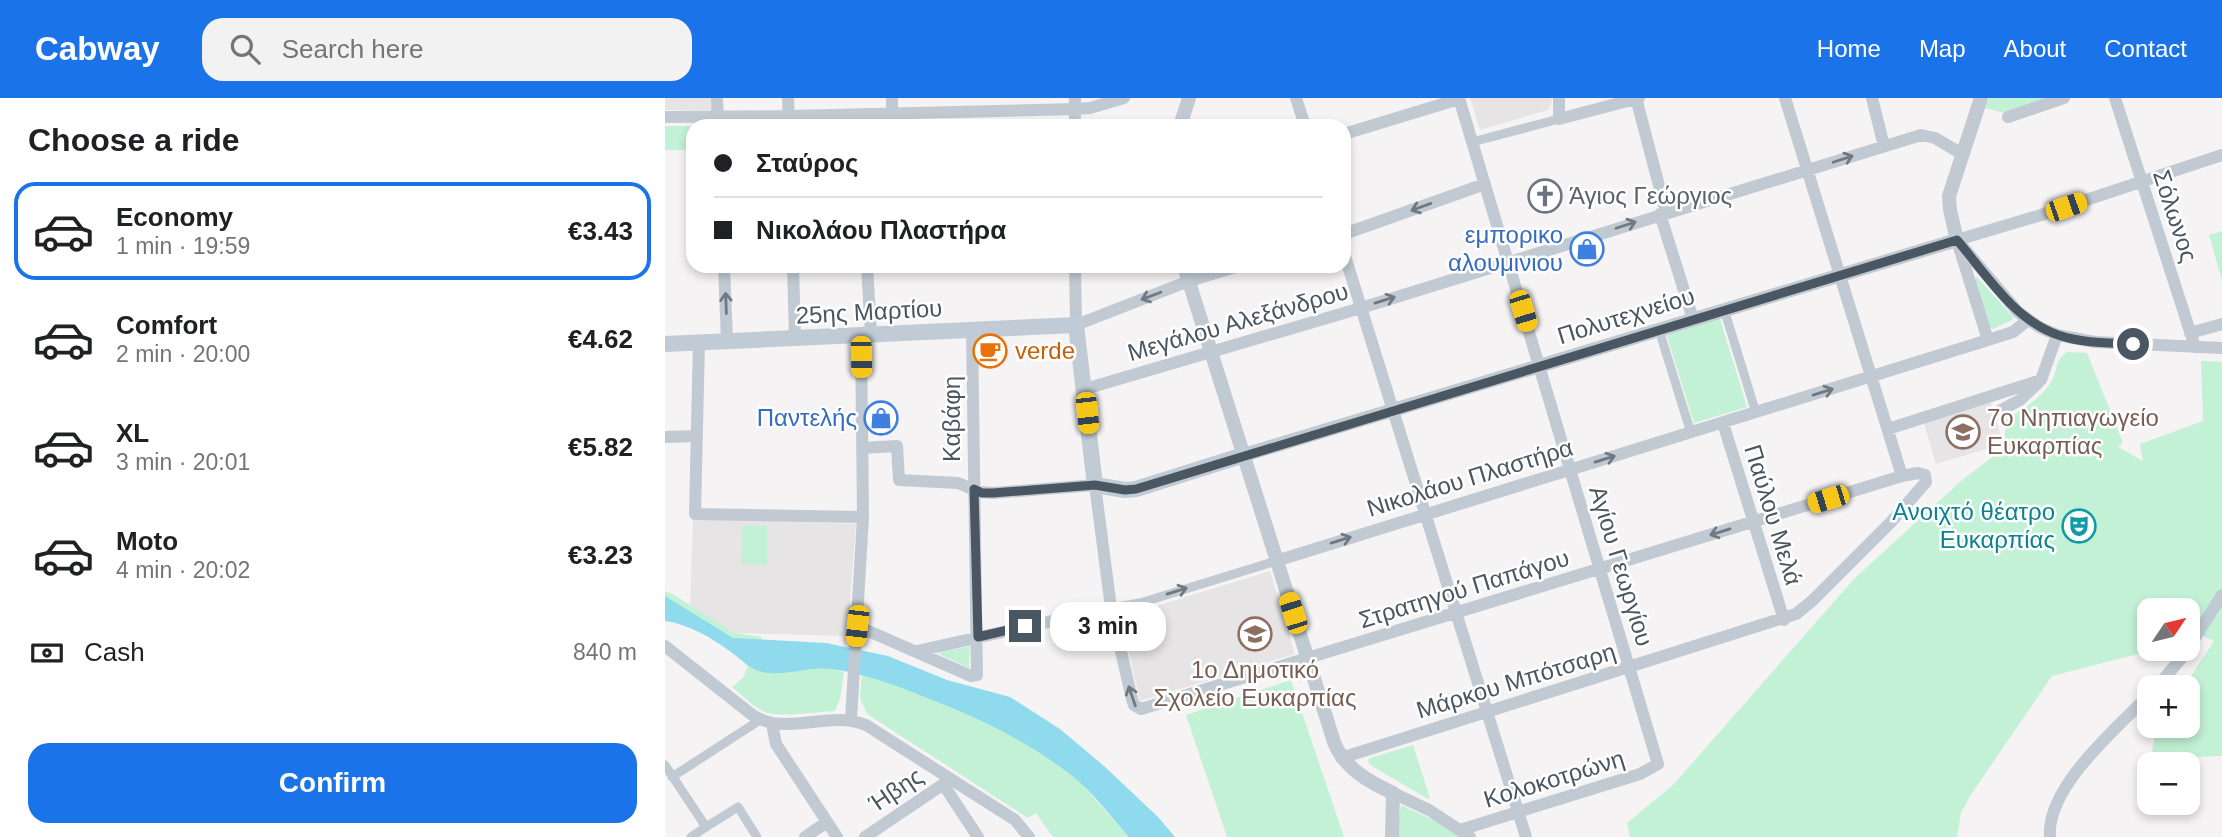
<!DOCTYPE html>
<meta charset="utf-8">
<style>
:root{--surface:#fff;--page:#f2f2f2;--text:#202124;--muted:#757577;--line:#e0e0e0;--accent:#1a73e8}
body{margin:0;font-family:Helvetica,sans-serif;background:var(--page);color:var(--text);height:100vh;display:flex;flex-direction:column;font-size:26px;white-space:nowrap}
*{box-sizing:border-box;margin:0}
p{font-size:23px;color:var(--muted)}
.icon{flex:none;width:38px;height:38px;fill:none;stroke:currentColor;stroke-width:2;stroke-linecap:round;stroke-linejoin:round}
.map{position:relative;flex:1;overflow:hidden}
.sheet{display:flex;flex-direction:column;background:var(--surface);width:665px}
.sheet>*{flex:none}
.banner{position:absolute;left:21px;top:21px;width:665px;height:154px;border-radius:21px;box-shadow:0 4px 10px #0003;display:grid;align-content:center;height:154px;padding:0 28px;background:var(--surface)}
.needle{width:46px;rotate:55deg}
.buttons{position:absolute;left:1472px;top:500px;display:grid;gap:14px}
.buttons a{display:grid;place-items:center;width:63px;height:63px;border-radius:14px;background:var(--surface);box-shadow:0 4px 10px #0003;font-size:35px}
.end{position:absolute;width:32px;height:32px;margin:-16px;border:9px solid #4a5661;background:#fff;box-shadow:0 0 0 4px #fff}
.from{border-radius:50%}
.bubble{position:absolute;height:49px;border-radius:21px;background:var(--surface);box-shadow:0 4px 10px #0003;font-size:23px;font-weight:700;line-height:49px;text-align:center}
.car{position:absolute;width:21px;height:42px;margin:-21px -10px;border-radius:9px;box-shadow:0 0 5px 2px #0007;background:linear-gradient(#f5c518 24%,#345 0 40%,#f5c518 0 76%,#345 0 86%,#f5c518 0)}
.banner b{display:flex;align-items:center;gap:24px;height:66px;font-size:26px}
.banner b+b{border-top:2px solid var(--line)}
.banner i{width:18px;height:18px;background:var(--text)}
ul{padding:0;list-style:none}
li{display:flex;align-items:center;gap:21px;height:98px;margin:0 14px 10px;padding:0 14px;border:4px solid transparent;border-radius:21px}
li div{flex:1}
li b{display:block;font-size:26px}
li em{font-style:normal;font-weight:700}
li.on{border-color:var(--accent)}
li>.icon{width:63px;height:63px;stroke-width:1.5}
h2{padding:0 28px;font-size:32px;line-height:84px}
.pay{display:flex;align-items:center;gap:18px;height:77px;padding:0 28px;font-size:26px}
.pay p{margin-inline-start:auto}
.button{display:flex;gap:14px;margin-top:auto;padding:14px 28px}
.button a{flex:1;height:80px;border-radius:21px;background:var(--accent);color:#fff;font-size:28px;font-weight:700;line-height:80px;text-align:center}
header{display:flex;align-items:center;gap:42px;box-sizing:border-box;height:98px;padding:0 35px;background:var(--accent);color:#fff}
header strong{font-size:33px}
nav{display:flex;gap:38px;margin-inline-start:auto;font-size:24px}
.search{width:490px;height:63px;background:var(--page);display:flex;align-items:center;gap:18px;box-sizing:border-box;padding:0 24px;border-radius:21px;color:var(--muted);font-size:26px}
main{display:flex;flex:1;min-height:0}
.map>svg:first-child{display:block}
</style>
<header>
<strong>Cabway</strong>
<div class="search"><svg class="icon" aria-label="search" viewBox="0 0 24 24"><circle cx="10" cy="10" r="6"/><path d="M15 15l6 6"/></svg>Search here</div>
<nav><a>Home</a><a>Map</a><a>About</a><a>Contact</a></nav>
</header>
<main>
<section class="sheet">
<h2>Choose a ride</h2>
<ul>
<li class="on"><svg class="icon" aria-label="car" viewBox="0 0 24 24"><path d="M5 17H2v-5l4-1 3-4h7l3 4 3 1v5h-3M9 17h6M6 11h13"/><circle cx="7" cy="17" r="2"/><circle cx="17" cy="17" r="2"/></svg><div><b>Economy</b><p>1 min · 19:59</p></div><em>€3.43</em></li>
<li><svg class="icon" aria-label="car" viewBox="0 0 24 24"><path d="M5 17H2v-5l4-1 3-4h7l3 4 3 1v5h-3M9 17h6M6 11h13"/><circle cx="7" cy="17" r="2"/><circle cx="17" cy="17" r="2"/></svg><div><b>Comfort</b><p>2 min · 20:00</p></div><em>€4.62</em></li>
<li><svg class="icon" aria-label="car" viewBox="0 0 24 24"><path d="M5 17H2v-5l4-1 3-4h7l3 4 3 1v5h-3M9 17h6M6 11h13"/><circle cx="7" cy="17" r="2"/><circle cx="17" cy="17" r="2"/></svg><div><b>XL</b><p>3 min · 20:01</p></div><em>€5.82</em></li>
<li><svg class="icon" aria-label="car" viewBox="0 0 24 24"><path d="M5 17H2v-5l4-1 3-4h7l3 4 3 1v5h-3M9 17h6M6 11h13"/><circle cx="7" cy="17" r="2"/><circle cx="17" cy="17" r="2"/></svg><div><b>Moto</b><p>4 min · 20:02</p></div><em>€3.23</em></li>
</ul>
<div class="pay"><svg class="icon" aria-label="cash" viewBox="0 0 24 24"><path d="M3 7h18v10H3z"/><circle cx="12" cy="12" r="2"/></svg>Cash<p>840 m</p></div>
<div class="button"><a>Confirm</a></div>
</section>
<div class="map">
<svg width="1557" height="739" viewBox="0 0 1557 739">
<rect width="100%" height="100%" fill="#f5f3f3"/>
<!-- education -->
<path fill="#e6e4e5" d="M0 0H49L50 12H0Z
M805 0H886L887 4 883 12 815 32Z
M1325 302 1338 346 1271 366 1258 322Z
M28 420 191 426 182 538 70 535 25 507Z
M605 473 630 556 475 603 456 519Z"/>
<!-- green -->
<path fill="#c3f1d5" d="M1324 0H1393L1343 16 1320 10Z
M0 28H46H28V52H0Z
M1557 133V182L1544 137Z
M1312 179 1348 219 1347 222 1328 231 1324 228 1309 181Z
M1054 218 1082 309 1029 325 1001 235Z
M1402 254 1422 255 1457 342V346L1453 349 1478 363 1475 346 1538 323 1536 263 1557 264V658L1504 660 1487 653 1492 628H1522V590H1518L1549 543 1523 531 1522 513H1484V553L1387 578 1305 698 1296 715 1292 739H965L962 725 1008 687 1189 481 1296 383 1339 350 1341 322C1357 311 1378 300 1387 282 1394 269 1389 264 1402 254Z
M77 428H102V467L76 466Z
M0 493 9 497 70 535 97 539 102 574 164 570 179 574 175 601 170 613C151 614 121 619 103 615 90 612 78 597 67 589L78 580 83 568C60 548 31 527 0 523Z
M305 548 304 570 274 556 275 554Z
M198 562 371 635 464 739H388L371 715 363 720 202 616 195 600Z
M626 582 679 739H562L521 617Z
M748 647 765 700 763 701 705 667 703 663 705 660Z
M736 707 785 730 795 739H731Z"/>
<!-- water -->
<path fill="#90daee" d="M0 498 68 540 161 545 223 558 282 582 345 599 395 631 439 668 493 719 510 739H464C446 719 428 694 406 677 361 642 310 618 257 598 228 586 197 575 166 571 144 568 119 579 97 574 84 571 77 561 66 554 47 540 24 526 0 523Z"/>
<g fill="none" stroke-linecap="round" stroke-linejoin="round">
<!-- pedestrian -->
<path stroke="#c1cad2" stroke-width="9" d="M807 44 894 21
M1059 211 1091 315
M994 232 1026 335
M446 510 475 505 611 463
M0 667 41 729 73 709 92 739
M7 679 95 622
M26 739 41 729"/>
<!-- minor -->
<path stroke="#c1cad2" stroke-width="12" d="M52 0 53 28
M123 0 124 28
M227 0V15
M410 0V28
M631 0 640 28
M794 0 993 666 975 676 795 732
M894 0V21L974 0
M971 0 1001 114
M1120 0 1237 378
M1207 0 1219 48
M1450 0 1530 249
M0 19 124 18 410 11 425 10 459 0
M1343 19 1399 0
M679 36 794 1
M995 116 1028 221
M679 136 820 86
M1292 142 1353 214 1374 229 1392 237 1430 244 1557 250
M1292 142 1376 117 1557 57
M1294 149 1323 242
M679 155 861 739
M59 168 62 243
M128 168 130 240
M202 168 206 236
M410 168 411 227 524 183 574 168
M1525 235 1557 226
M34 244 30 416 198 419
M420 291 696 210 1256 37 1270 40 1297 56
M1336 312 1355 302 1373 285
M1058 325 1119 522
M1223 331 1376 282 1392 237
M0 339 32 338
M198 350 232 348 234 382 293 385 314 394 328 395 430 387 446 510 467 601 469 607 476 611 1237 378 1253 375 1260 377 1261 384 1226 424 1147 503 1131 516 676 660
M611 463 1323 242 1348 234 1363 222
M192 528 306 578 312 577 307 232
M0 548 86 616C120 640 164 611 201 627L350 722 364 739
M252 553 446 510
M1491 590 1519 557 1557 497
M186 622 198 419 196 237
M107 626 111 646 172 739
M278 686 313 739
M728 695 764 712 805 739
M140 739 162 724
M200 739 286 681
M1385 739C1381 689 1452 630 1484 597"/>
<!-- tertiary -->
<path stroke="#c1cad2" stroke-width="14" d="M515 28 524 0
M519 168 669 644C679 670 704 684 728 695L727 739
M579 357 1292 142 1285 112 1284 98 1316 0"/>
<!-- secondary -->
<path stroke="#c1cbd6" stroke-width="16" d="M0 246 411 227 430 387 460 392 471 391 579 357"/>
</g>
<!-- one-way arrows -->
<defs><path id="oneway-shaft" d="M-6 0H5M1.5-3L5.5 0L1.5 3" fill="none" stroke-width="1.6" stroke-linecap="round" stroke-linejoin="round" transform="scale(1.75)"/></defs>
<g stroke="#6e7983">
<use href="#oneway-shaft" transform="translate(1178 61) rotate(-18)"/>
<use href="#oneway-shaft" transform="translate(756 109) rotate(160)"/>
<use href="#oneway-shaft" transform="translate(961 127) rotate(-18)"/>
<use href="#oneway-shaft" transform="translate(486 198) rotate(159)"/>
<use href="#oneway-shaft" transform="translate(720 202) rotate(-17)"/>
<use href="#oneway-shaft" transform="translate(61 205) rotate(-92)"/>
<use href="#oneway-shaft" transform="translate(1158 294) rotate(-17)"/>
<use href="#oneway-shaft" transform="translate(940 361) rotate(-17)"/>
<use href="#oneway-shaft" transform="translate(1055 434) rotate(163)"/>
<use href="#oneway-shaft" transform="translate(676 442) rotate(-17)"/>
<use href="#oneway-shaft" transform="translate(512 493) rotate(-17)"/>
<use href="#oneway-shaft" transform="translate(467 598) rotate(-109)"/>
</g>
<g fill="none" stroke-linecap="round" stroke-linejoin="round">
<!-- route -->
<path stroke="#4a5661" stroke-width="9" d="M360 528 313 539 309 391 317 395H328L430 387 460 392 471 391 1292 142C1321 176 1349 222 1393 237 1416 245 1444 245 1468 246"/>
</g>
<!-- icons -->
<defs>
<symbol id="church-ring" viewBox="-11 -11 22 22"><circle r="9.5" fill="#fff" stroke="#6b7280" stroke-width="1.5"/><path d="M-1.2-6h2.4v3.5h3.3v2.4h-3.3V6h-2.4V-.1h-3.3v-2.4h3.3Z" fill="#6b7280"/></symbol>
<symbol id="shop-ring" viewBox="-11 -11 22 22"><circle r="9.5" fill="#fff" stroke="#3f7fe0" stroke-width="1.5"/><path d="M-5-2.5h2.3a2.7 3.5 0 0 1 5.4 0H5L5.5 6h-11ZM-1.5-2.5h3a1.5 2.3 0 0 0-3 0Z" fill="#3f7fe0"/></symbol>
<symbol id="cafe-ring" viewBox="-11 -11 22 22"><circle r="9.5" fill="#fff" stroke="#e8710a" stroke-width="1.5"/><path d="M-5.5-4.5H6V0H3Q3 3.5 0 3.5H-2.5Q-5.5 3.5-5.5 0ZM3-3.2v2h1.7v-2ZM-6 4.5H4V6H-6Z" fill="#e8710a"/></symbol>
<symbol id="school-ring" viewBox="-11 -11 22 22"><circle r="9.5" fill="#fff" stroke="#8d6e63" stroke-width="1.5"/><path d="M0-5L7-2L0 1L-7-2ZM-4 1L0 2.5L4 1V4Q0 6-4 4Z" fill="#8d6e63"/></symbol>
<symbol id="theatre-ring" viewBox="-11 -11 22 22"><circle r="9.5" fill="#fff" stroke="#0f9aa8" stroke-width="1.5"/><path d="M-5-5.5Q0-4 5-5.5V0Q5 5 0 6Q-5 5-5 0ZM-3.3-2.5H-1v1.5H-3.3ZM1-2.5H3.3v1.5H1ZM-2.8 1Q0 5.5 2.8 1Z" fill="#0f9aa8"/></symbol>
</defs>
<g fill-rule="evenodd">
<use href="#church-ring" x="861" y="79" width="38" height="38"/>
<use href="#shop-ring" x="903" y="132" width="38" height="38"/>
<use href="#cafe-ring" x="306" y="234" width="38" height="38"/>
<use href="#shop-ring" x="197" y="301" width="38" height="38"/>
<use href="#school-ring" x="1279" y="315" width="38" height="38"/>
<use href="#theatre-ring" x="1395" y="409" width="38" height="38"/>
<use href="#school-ring" x="571" y="517" width="38" height="38"/>
</g>
<g text-anchor="middle" stroke-width="5" stroke-linejoin="round" paint-order="stroke">
<!-- worship labels -->
<g font-size="24" fill="#5b616d" stroke="#fff" text-anchor="start">
<text x="904" y="106">Άγιος Γεώργιος</text>
</g>
<!-- street labels -->
<g font-size="24" fill="#4a5661" stroke="#fff">
<text transform="translate(1510 118) rotate(72)" y="8">Σόλωνος</text>
<text transform="translate(204 214) rotate(-3)" y="8">25ης Μαρτίου</text>
<text transform="translate(961 218) rotate(-17)" y="8">Πολυτεχνείου</text>
<text transform="translate(573 224) rotate(-16)" y="8">Μεγάλου Αλεξάνδρου</text>
<text transform="translate(287 321) rotate(-90)" y="8">Καβάφη</text>
<text transform="translate(805 380) rotate(-17)" y="8">Νικολάου Πλαστήρα</text>
<text transform="translate(1108 417) rotate(73)" y="8">Παύλου Μελά</text>
<text transform="translate(956 468) rotate(73)" y="8">Αγίου Γεωργίου</text>
<text transform="translate(799 491) rotate(-17)" y="8">Στρατηγού Παπάγου</text>
<text transform="translate(851 583) rotate(-17)" y="8">Μάρκου Μπότσαρη</text>
<text transform="translate(889 681) rotate(-17)" y="8">Κολοκοτρώνη</text>
<text transform="translate(231 692) rotate(-34)" y="8">Ήβης</text>
</g>
<!-- shop labels -->
<g font-size="24" fill="#366cbe" stroke="#fff" text-anchor="end">
<text x="898" y="145">εμπορικο<tspan x="898" dy="28">αλουμινιου</tspan></text>
<text x="192" y="328">Παντελής</text>
</g>
<!-- food labels -->
<g font-size="24" fill="#c56008" stroke="#fff" text-anchor="start">
<text x="350" y="261">verde</text>
</g>
<!-- education labels -->
<g font-size="24" fill="#785e54" stroke="#fff" text-anchor="start">
<text x="1322" y="328">7ο Νηπιαγωγείο<tspan x="1322" dy="28">Ευκαρπίας</tspan></text>
<text x="590" y="580" text-anchor="middle">1ο Δημοτικό<tspan x="590" dy="28">Σχολείο Ευκαρπίας</tspan></text>
</g>
<!-- culture labels -->
<g font-size="24" fill="#0d838f" stroke="#fff" text-anchor="end">
<text x="1390" y="422">Ανοιχτό θέατρο<tspan x="1390" dy="28">Ευκαρπίας</tspan></text>
</g>
</g>
</svg>
<div class="buttons">
<a><svg class="needle" viewBox="-14 -14 28 28"><path d="M0-13l5 13h-10z" fill="#e53935"/><path d="M0 13l5-13h-10z" fill="#757577"/></svg></a>
<a>+</a>
<a>−</a>
</div>
<i class="end from" style="left:1468px;top:246px"></i>
<i class="end" style="left:360px;top:528px"></i>
<div class="bubble" style="left:385px;top:504px;width:116px">3 min</div>
<i class="car" style="left:1401px;top:109px;rotate:71deg"></i>
<i class="car" style="left:858px;top:213px;rotate:163deg"></i>
<i class="car" style="left:196px;top:259px;rotate:179deg"></i>
<i class="car" style="left:422px;top:315px;rotate:174deg"></i>
<i class="car" style="left:1163px;top:401px;rotate:253deg"></i>
<i class="car" style="left:628px;top:515px;rotate:342deg"></i>
<i class="car" style="left:192px;top:528px;rotate:186deg"></i>
<div class="banner">
<b><i class="from"></i>Σταύρος</b>
<b><i></i>Νικολάου Πλαστήρα</b>
</div>
</div>
</main>
